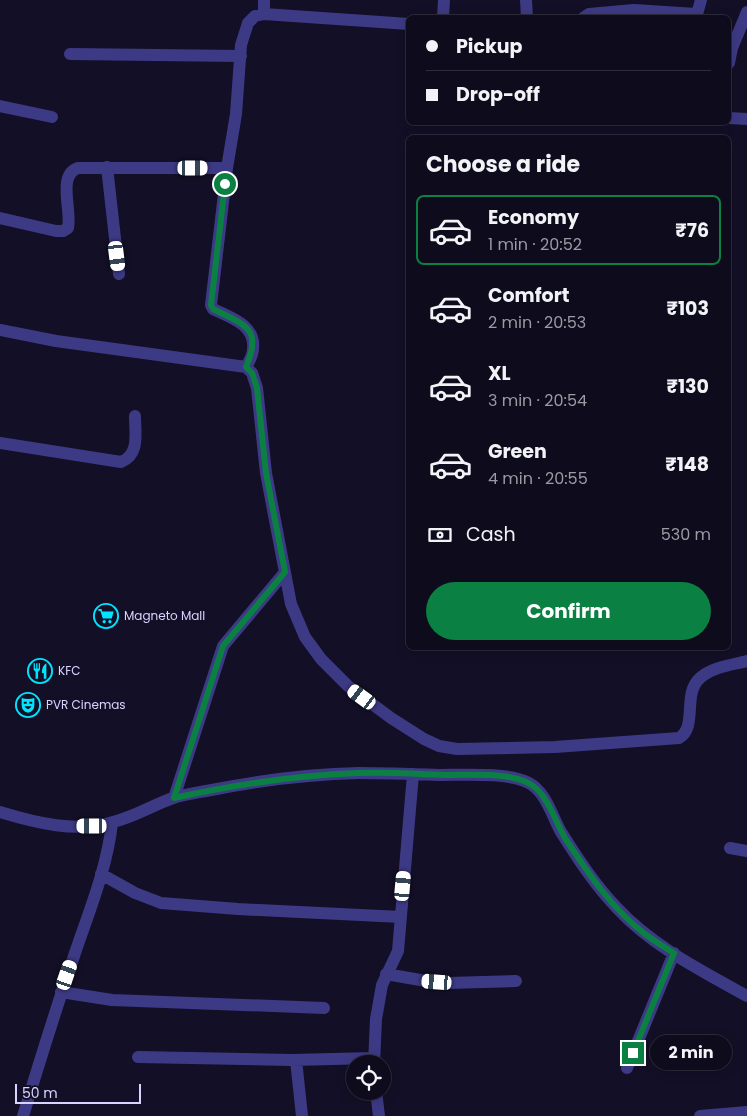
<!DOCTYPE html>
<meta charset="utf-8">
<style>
:root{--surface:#0e0b1c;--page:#171425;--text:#f1f3f6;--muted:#9b9ba3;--line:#2e2b3b;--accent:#0b8043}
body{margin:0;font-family:Poppins,sans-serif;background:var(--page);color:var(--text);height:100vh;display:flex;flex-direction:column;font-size:19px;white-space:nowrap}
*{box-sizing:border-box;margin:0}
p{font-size:16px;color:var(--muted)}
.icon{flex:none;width:28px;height:28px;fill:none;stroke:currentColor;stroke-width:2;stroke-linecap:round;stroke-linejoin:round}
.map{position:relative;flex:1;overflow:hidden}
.side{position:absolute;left:406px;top:135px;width:325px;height:515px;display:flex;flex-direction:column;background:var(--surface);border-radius:8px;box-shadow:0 2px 12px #0003,0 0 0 1px var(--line)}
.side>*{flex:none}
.top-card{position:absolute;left:406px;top:15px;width:325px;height:110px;border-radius:8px;box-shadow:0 2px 12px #0003,0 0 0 1px var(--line);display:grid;align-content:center;height:110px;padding:0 20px;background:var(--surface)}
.tools{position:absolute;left:346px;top:1055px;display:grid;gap:10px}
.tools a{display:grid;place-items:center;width:45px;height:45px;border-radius:50%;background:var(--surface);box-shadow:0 2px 12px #0003,0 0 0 1px var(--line);font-size:25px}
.scale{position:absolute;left:15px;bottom:12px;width:126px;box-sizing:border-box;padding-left:5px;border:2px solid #d9d4ff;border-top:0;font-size:14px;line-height:18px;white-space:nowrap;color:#d9d4ff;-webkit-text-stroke:4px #130f26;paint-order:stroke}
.end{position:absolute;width:22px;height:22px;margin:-11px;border:6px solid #0b8043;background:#fff;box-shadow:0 0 0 2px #fff}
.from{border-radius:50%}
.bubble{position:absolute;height:35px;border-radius:18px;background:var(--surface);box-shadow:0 2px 12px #0003,0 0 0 1px var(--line);font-size:16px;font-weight:700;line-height:35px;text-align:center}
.car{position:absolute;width:15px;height:30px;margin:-15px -8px;border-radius:6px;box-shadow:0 0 4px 1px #0007;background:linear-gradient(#fff 24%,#345 0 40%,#fff 0 76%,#345 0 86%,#fff 0)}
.top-card b{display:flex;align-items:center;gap:18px;height:48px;font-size:19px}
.top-card b+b{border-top:1px solid var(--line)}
.top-card i{width:12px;height:12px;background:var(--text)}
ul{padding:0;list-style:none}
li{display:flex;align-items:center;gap:15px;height:70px;margin:0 10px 8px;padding:0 10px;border:2px solid transparent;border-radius:8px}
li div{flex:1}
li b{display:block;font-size:19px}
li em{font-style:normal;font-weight:700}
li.current{border-color:var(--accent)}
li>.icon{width:45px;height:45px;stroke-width:1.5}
h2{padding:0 20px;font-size:22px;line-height:60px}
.pay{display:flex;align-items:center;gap:12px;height:55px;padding:0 20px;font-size:19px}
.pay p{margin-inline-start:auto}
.cta{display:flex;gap:10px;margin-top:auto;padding:10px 20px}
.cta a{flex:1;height:58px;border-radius:30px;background:var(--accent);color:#fff;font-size:20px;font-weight:700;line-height:58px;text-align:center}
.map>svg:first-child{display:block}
</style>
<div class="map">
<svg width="747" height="1116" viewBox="0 0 747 1116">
<rect width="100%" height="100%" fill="#130f26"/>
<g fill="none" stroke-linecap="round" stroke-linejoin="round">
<!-- minor -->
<path stroke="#3d3a85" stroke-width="12" d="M526 0 527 18
M264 14V0
M443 18 444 0
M583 18 589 14 634 10 696 14
M696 18 701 0
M70 54 241 56
M729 63 732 48 747 12
M0 106 52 117
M729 118 747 119
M107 167 119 274
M0 218 56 231H63L68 228C72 210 57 175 78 168H227
M0 330 56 341 246 367 252 373 257 388 266 473 291 604 305 637 321 659 348 686 391 718 424 739 439 746 457 749 555 747 679 738C698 727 682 694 700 678 712 667 732 665 747 661
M246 367C249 362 253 355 253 349 256 325 230 317 213 309L211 305 227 168 236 114 241 45 248 23 255 16 264 14 409 24
M0 443 121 462C140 454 135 434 135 416
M174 798 223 646 285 572
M0 812C36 823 76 833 113 822 134 817 153 805 173 798 183 795 195 793 206 791 256 781 308 774 359 773 386 773 413 774 440 775 463 775 509 772 529 783 546 792 552 816 561 832 578 859 595 885 617 908 652 946 702 971 747 996
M730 848 747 851
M101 874 135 893 161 903 238 909 401 917
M386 974 426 981 448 983 516 981
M61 992 112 1000 324 1008
M138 1057 292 1060 373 1058
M296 1060 302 1116
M374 1064 376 1019 382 985 398 951 413 774
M627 1068 674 953
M376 1091 379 1116
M23 1116C39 1064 55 1011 73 959 88 914 107 869 112 823
M700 1116 747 1112"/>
</g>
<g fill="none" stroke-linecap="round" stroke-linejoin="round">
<!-- route -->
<path stroke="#0b8043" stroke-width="6" d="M225 184 211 305 213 309C245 325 263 328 246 367L252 373 257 388 266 473 285 572 223 646 174 798C234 785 296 775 358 773 388 772 419 774 449 775 473 775 519 771 537 789 550 802 556 823 565 838 588 873 612 909 645 934 654 941 664 947 674 953L633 1053"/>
</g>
<!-- icons -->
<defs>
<symbol id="supermarket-ring" viewBox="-11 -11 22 22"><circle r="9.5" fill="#130f26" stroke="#00e5ff" stroke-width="1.5"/><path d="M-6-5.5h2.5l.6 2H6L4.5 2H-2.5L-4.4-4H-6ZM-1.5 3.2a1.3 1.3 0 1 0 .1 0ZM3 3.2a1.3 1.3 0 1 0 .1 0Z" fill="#00e5ff"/></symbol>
<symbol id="restaurant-ring" viewBox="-11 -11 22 22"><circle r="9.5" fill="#130f26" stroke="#00e5ff" stroke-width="1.5"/><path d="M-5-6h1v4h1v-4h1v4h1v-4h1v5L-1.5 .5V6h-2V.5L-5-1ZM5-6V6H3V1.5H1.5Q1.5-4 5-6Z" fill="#00e5ff"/></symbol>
<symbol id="theatre-ring" viewBox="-11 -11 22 22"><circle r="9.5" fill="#130f26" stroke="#00e5ff" stroke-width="1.5"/><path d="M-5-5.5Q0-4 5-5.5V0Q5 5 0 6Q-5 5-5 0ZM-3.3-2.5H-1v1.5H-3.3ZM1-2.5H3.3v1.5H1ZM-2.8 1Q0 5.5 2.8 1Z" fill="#00e5ff"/></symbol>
</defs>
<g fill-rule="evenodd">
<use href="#supermarket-ring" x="92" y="602" width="28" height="28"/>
<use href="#restaurant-ring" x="26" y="657" width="28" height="28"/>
<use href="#theatre-ring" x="14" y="691" width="28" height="28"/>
</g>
<g text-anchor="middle" stroke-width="4.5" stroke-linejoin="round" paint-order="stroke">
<!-- poi labels -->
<g font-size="12" fill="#d9d4ff" stroke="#130f26" text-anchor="start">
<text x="124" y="620">Magneto Mall</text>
<text x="58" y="675">KFC</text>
<text x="46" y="709">PVR Cinemas</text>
</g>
</g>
</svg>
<div class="tools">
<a><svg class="icon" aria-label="locate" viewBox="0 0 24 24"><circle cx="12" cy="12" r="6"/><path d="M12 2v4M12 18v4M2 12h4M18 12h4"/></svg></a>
</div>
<div class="scale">50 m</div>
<i class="end from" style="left:225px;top:184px"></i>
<i class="end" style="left:633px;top:1053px"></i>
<div class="bubble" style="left:650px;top:1035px;width:82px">2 min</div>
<i class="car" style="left:193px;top:168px;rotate:90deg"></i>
<i class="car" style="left:117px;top:256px;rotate:173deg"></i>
<i class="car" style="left:362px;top:697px;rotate:306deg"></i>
<i class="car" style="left:92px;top:826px;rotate:270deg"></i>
<i class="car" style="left:403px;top:886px;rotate:5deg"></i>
<i class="car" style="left:67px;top:975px;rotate:19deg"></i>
<i class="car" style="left:437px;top:982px;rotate:274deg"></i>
<div class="top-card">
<b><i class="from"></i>Pickup</b>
<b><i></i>Drop-off</b>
</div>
<section class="side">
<h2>Choose a ride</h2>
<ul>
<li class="current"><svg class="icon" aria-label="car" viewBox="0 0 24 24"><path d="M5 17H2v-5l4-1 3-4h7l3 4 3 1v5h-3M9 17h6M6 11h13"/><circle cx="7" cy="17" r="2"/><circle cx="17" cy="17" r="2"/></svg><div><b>Economy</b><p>1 min · 20:52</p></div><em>₹76</em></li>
<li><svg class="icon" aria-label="car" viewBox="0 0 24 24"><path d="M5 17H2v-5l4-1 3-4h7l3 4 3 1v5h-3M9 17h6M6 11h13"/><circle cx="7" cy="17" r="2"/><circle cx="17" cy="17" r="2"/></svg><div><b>Comfort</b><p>2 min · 20:53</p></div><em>₹103</em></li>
<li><svg class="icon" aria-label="car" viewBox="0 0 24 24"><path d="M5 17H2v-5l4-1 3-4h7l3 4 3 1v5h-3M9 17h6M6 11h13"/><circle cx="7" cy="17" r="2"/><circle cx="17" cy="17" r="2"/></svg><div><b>XL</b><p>3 min · 20:54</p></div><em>₹130</em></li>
<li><svg class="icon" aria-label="car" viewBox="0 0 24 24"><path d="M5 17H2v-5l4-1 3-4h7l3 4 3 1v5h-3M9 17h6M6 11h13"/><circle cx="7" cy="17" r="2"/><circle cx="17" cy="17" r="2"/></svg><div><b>Green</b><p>4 min · 20:55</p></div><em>₹148</em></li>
</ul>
<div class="pay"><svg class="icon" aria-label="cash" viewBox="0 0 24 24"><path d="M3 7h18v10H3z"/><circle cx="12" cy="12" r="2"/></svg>Cash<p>530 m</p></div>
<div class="cta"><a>Confirm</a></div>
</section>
</div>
